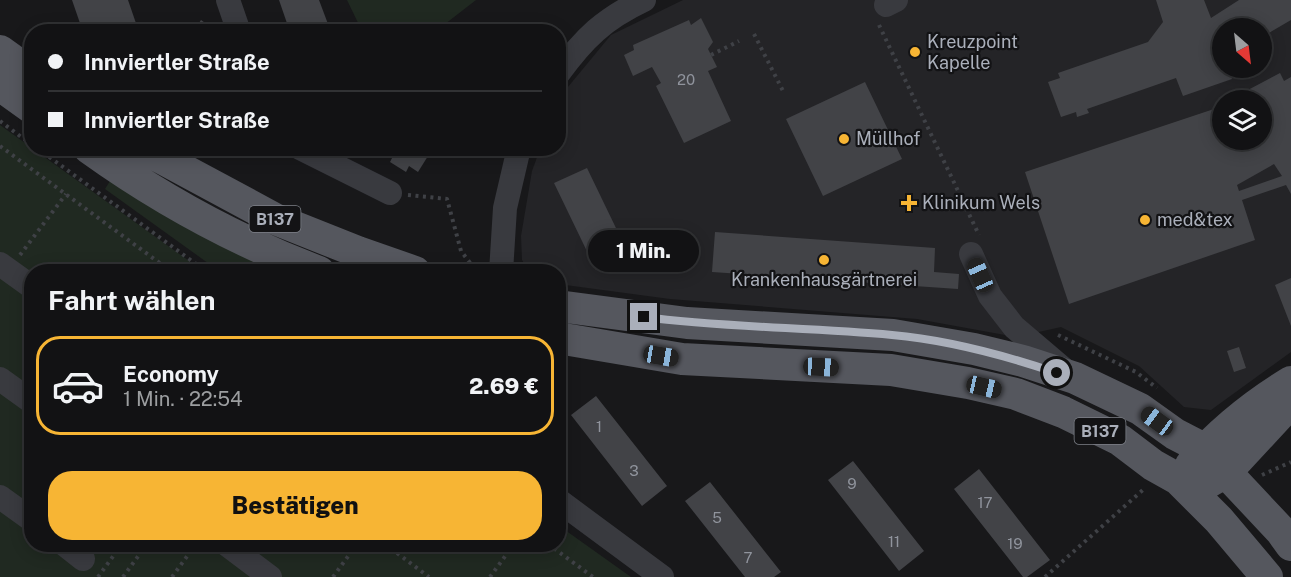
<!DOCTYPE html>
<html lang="de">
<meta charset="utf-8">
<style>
:root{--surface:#121214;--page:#1f2022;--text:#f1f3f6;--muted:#9c9ea0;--line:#313234;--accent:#f7b534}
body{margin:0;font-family:"Public Sans",sans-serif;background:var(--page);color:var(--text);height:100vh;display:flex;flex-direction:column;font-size:22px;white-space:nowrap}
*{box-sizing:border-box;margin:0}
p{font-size:20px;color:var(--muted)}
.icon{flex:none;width:33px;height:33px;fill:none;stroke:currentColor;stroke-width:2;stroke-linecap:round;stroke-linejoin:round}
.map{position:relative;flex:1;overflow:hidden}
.side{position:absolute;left:24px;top:264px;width:542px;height:288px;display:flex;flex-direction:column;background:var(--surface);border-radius:24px;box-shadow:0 3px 15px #0003,0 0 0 2px var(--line)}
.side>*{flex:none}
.guide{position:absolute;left:24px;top:24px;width:542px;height:132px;border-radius:24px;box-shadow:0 3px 15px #0003,0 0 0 2px var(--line);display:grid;align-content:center;height:132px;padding:0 24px;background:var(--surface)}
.needle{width:39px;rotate:152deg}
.fabs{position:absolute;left:1212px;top:18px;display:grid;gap:12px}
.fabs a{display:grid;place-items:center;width:60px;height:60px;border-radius:50%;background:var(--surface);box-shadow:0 3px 15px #0003,0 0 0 2px var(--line);font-size:30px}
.end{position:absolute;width:27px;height:27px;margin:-14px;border:8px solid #aaafba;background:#111;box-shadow:0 0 0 3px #111}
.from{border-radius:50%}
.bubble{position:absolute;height:42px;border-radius:21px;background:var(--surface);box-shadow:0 3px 15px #0003,0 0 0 2px var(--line);font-size:20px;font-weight:800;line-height:42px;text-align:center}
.car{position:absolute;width:18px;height:36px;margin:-18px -9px;border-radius:8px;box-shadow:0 0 4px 2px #0007;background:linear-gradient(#222 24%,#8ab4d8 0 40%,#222 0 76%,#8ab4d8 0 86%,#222 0)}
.guide b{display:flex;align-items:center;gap:21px;height:57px;font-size:22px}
.guide b+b{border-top:2px solid var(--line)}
.guide i{width:15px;height:15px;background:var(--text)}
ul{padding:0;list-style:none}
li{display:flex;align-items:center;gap:18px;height:99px;margin:0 12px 9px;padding:0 12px;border:3px solid transparent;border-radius:24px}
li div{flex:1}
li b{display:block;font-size:22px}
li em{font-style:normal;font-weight:800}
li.on{border-color:var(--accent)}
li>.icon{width:54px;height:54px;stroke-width:1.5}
h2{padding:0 24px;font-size:27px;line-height:72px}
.primary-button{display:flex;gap:12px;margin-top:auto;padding:12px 24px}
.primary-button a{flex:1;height:69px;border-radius:24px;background:var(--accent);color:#111;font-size:24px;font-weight:800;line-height:69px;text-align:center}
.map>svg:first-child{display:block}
</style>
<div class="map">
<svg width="1291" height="577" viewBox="0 0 1291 577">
<rect width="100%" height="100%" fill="#18181a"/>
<!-- built -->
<path fill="#242427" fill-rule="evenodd" d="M683 0H1291V352L1211 410 1184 407 1139 366 1061 327 1016 337 917 319 670 299 558 284V272L529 271 522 260 521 236 532 171 540 149 558 148V99L611 35ZM1222 28H1262V68H1222ZM1222 100H1262V140H1222Z"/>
<!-- green -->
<path fill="#202921" d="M347 0H476L436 31H362Z
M0 125 203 271 32 272V544H558V525L631 577H0Z
M110 181 192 231 275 271H219L105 189Z"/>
<!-- building -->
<path fill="#424347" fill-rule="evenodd" d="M72 0H128L139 32H83Z
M279 0H319L331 32H290Z
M1156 0H1204L1211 18 1239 0H1291V20L1262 37V28H1222V68H1228L1232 79 1183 96 1176 78 1087 109 1089 113 1077 117 1076 112 1061 117 1048 82 1060 78 1058 73 1148 42 1163 22Z
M701 18 713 42 708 49 717 67 708 71 731 121 684 143 656 86 661 83 652 67 633 76 624 55 634 50 633 45 689 20 691 25Z
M201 20 218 32H193Z
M505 22 520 32H499Z
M917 45 922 55 914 59 909 49Z
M1280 73 1284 81 1291 77V194L1286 185 1242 200 1255 240 1069 304 1025 172 1211 110 1222 104V140H1262V100H1229ZM1274 164 1282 176 1239 191 1237 185Z
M865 82 902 159 823 196 786 119Z
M386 148H433L418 172 409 166 406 172 390 162 393 156 384 151Z
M587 168 629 255 596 270 554 183Z
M715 232 935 248 934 272 959 274 958 289 712 272Z
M1291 278V326L1275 285Z
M1239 347 1246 368 1234 372 1227 351Z
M596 396 667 486 642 506 571 415Z
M853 461 924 551 899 571 828 480Z
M979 469 1050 560 1027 577H1023L954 489Z
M710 482 781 572 774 577H745L685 501Z"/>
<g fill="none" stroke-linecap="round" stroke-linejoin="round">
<!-- path -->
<path stroke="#3f4146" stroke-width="4" stroke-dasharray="3 4.5" stroke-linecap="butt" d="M879 25 979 235
M754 34 783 91
M711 55 739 41
M0 121 32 145
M0 146 172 272
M37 148 207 272
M408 195 447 199 461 251 477 272
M20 255 66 194
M1058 335 1136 372 1157 388
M1262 475 1291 462
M385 544 429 577
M548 544 593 577
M98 577 122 544
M123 577 147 544
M172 577 196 544
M333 577 357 544
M490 577 514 544
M1045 577 1144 489"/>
<!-- minor -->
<path stroke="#393a3f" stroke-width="24" d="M228 0 239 32
M886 5 896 0
M558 74C584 38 604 19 644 0
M300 148 390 193
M971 254 990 296 1014 327 1068 373
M0 264 32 287
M501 272 505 208 519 148
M0 379 32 402
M0 497 32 520
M558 500 662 577
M64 544 83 559
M226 544 270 577"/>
<!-- major -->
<path stroke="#55575e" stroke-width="32" d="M0 51 32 74
M0 85 32 108
M89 148C160 199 237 241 319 272
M143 148 275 219 358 252 415 272
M558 306 687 323 893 335 974 349 1023 361 1075 378 1140 409 1175 434 1204 449 1281 531 1291 545
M558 338 682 359 891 370 968 383 1016 394 1063 412 1120 440 1153 465 1178 479 1219 520 1267 577
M1191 465C1220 432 1253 405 1291 382
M1207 483 1226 472 1291 402"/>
</g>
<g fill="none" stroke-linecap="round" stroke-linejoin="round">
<!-- route -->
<path stroke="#aaafba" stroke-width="8" d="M644 317C726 328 809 327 892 335 948 340 1004 355 1057 373"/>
</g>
<!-- markers -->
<g fill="#f7b534" stroke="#131315" stroke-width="2">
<circle cx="915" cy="52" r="6"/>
<circle cx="844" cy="139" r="6"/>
<path d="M906 194h6v6h6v6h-6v6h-6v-6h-6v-6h6z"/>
<circle cx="1145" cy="220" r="6"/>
<circle cx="824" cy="260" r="6"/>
</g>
<g text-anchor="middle" stroke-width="4.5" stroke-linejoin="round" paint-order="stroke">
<!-- number labels -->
<g font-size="15" fill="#90949d">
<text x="686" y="85">20</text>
<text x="599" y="432">1</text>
<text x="634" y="476">3</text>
<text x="852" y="489">9</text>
<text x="985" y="508">17</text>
<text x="717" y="523">5</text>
<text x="894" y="547">11</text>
<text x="1015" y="549">19</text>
<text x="748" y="563">7</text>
</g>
<!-- shield labels -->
<g fill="#131315" stroke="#7d8088" stroke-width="1.5">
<rect x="249.5" y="206" width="51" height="26" rx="4.5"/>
<rect x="1074.5" y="418" width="51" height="26" rx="4.5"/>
</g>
<g font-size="16" font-weight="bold" fill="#aaafba">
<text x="275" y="225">B137</text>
<text x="1100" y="437">B137</text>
</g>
<!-- poi labels -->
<g font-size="18" fill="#aaafba" stroke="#131315" text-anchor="start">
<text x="927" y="48">Kreuzpoint<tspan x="927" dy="21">Kapelle</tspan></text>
<text x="856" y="145">Müllhof</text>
<text x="922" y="209">Klinikum Wels</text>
<text x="1157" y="226">med&amp;tex</text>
<text x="824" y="286" text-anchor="middle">Krankenhausgärtnerei</text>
</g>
</g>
</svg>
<div class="fabs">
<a><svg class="needle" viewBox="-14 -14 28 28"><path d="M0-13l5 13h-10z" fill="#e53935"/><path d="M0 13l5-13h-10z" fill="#9c9ea0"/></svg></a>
<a><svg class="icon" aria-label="layers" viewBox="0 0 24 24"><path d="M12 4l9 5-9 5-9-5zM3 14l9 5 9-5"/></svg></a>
</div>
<i class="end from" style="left:1057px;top:373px"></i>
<i class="end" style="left:644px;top:317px"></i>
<div class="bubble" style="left:588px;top:230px;width:111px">1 Min.</div>
<i class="car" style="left:980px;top:275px;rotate:336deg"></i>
<i class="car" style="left:661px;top:356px;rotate:100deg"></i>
<i class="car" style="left:821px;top:367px;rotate:93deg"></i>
<i class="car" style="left:984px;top:387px;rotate:103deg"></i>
<i class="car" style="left:1157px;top:421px;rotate:306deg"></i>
<div class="guide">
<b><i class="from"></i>Innviertler Straße</b>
<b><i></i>Innviertler Straße</b>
</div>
<section class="side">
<h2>Fahrt wählen</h2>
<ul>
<li class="on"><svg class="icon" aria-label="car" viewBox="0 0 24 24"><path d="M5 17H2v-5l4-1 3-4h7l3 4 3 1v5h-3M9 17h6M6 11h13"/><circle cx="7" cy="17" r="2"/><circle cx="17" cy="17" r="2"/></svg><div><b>Economy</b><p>1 Min. · 22:54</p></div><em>2.69 €</em></li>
</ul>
<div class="primary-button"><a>Bestätigen</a></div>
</section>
</div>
